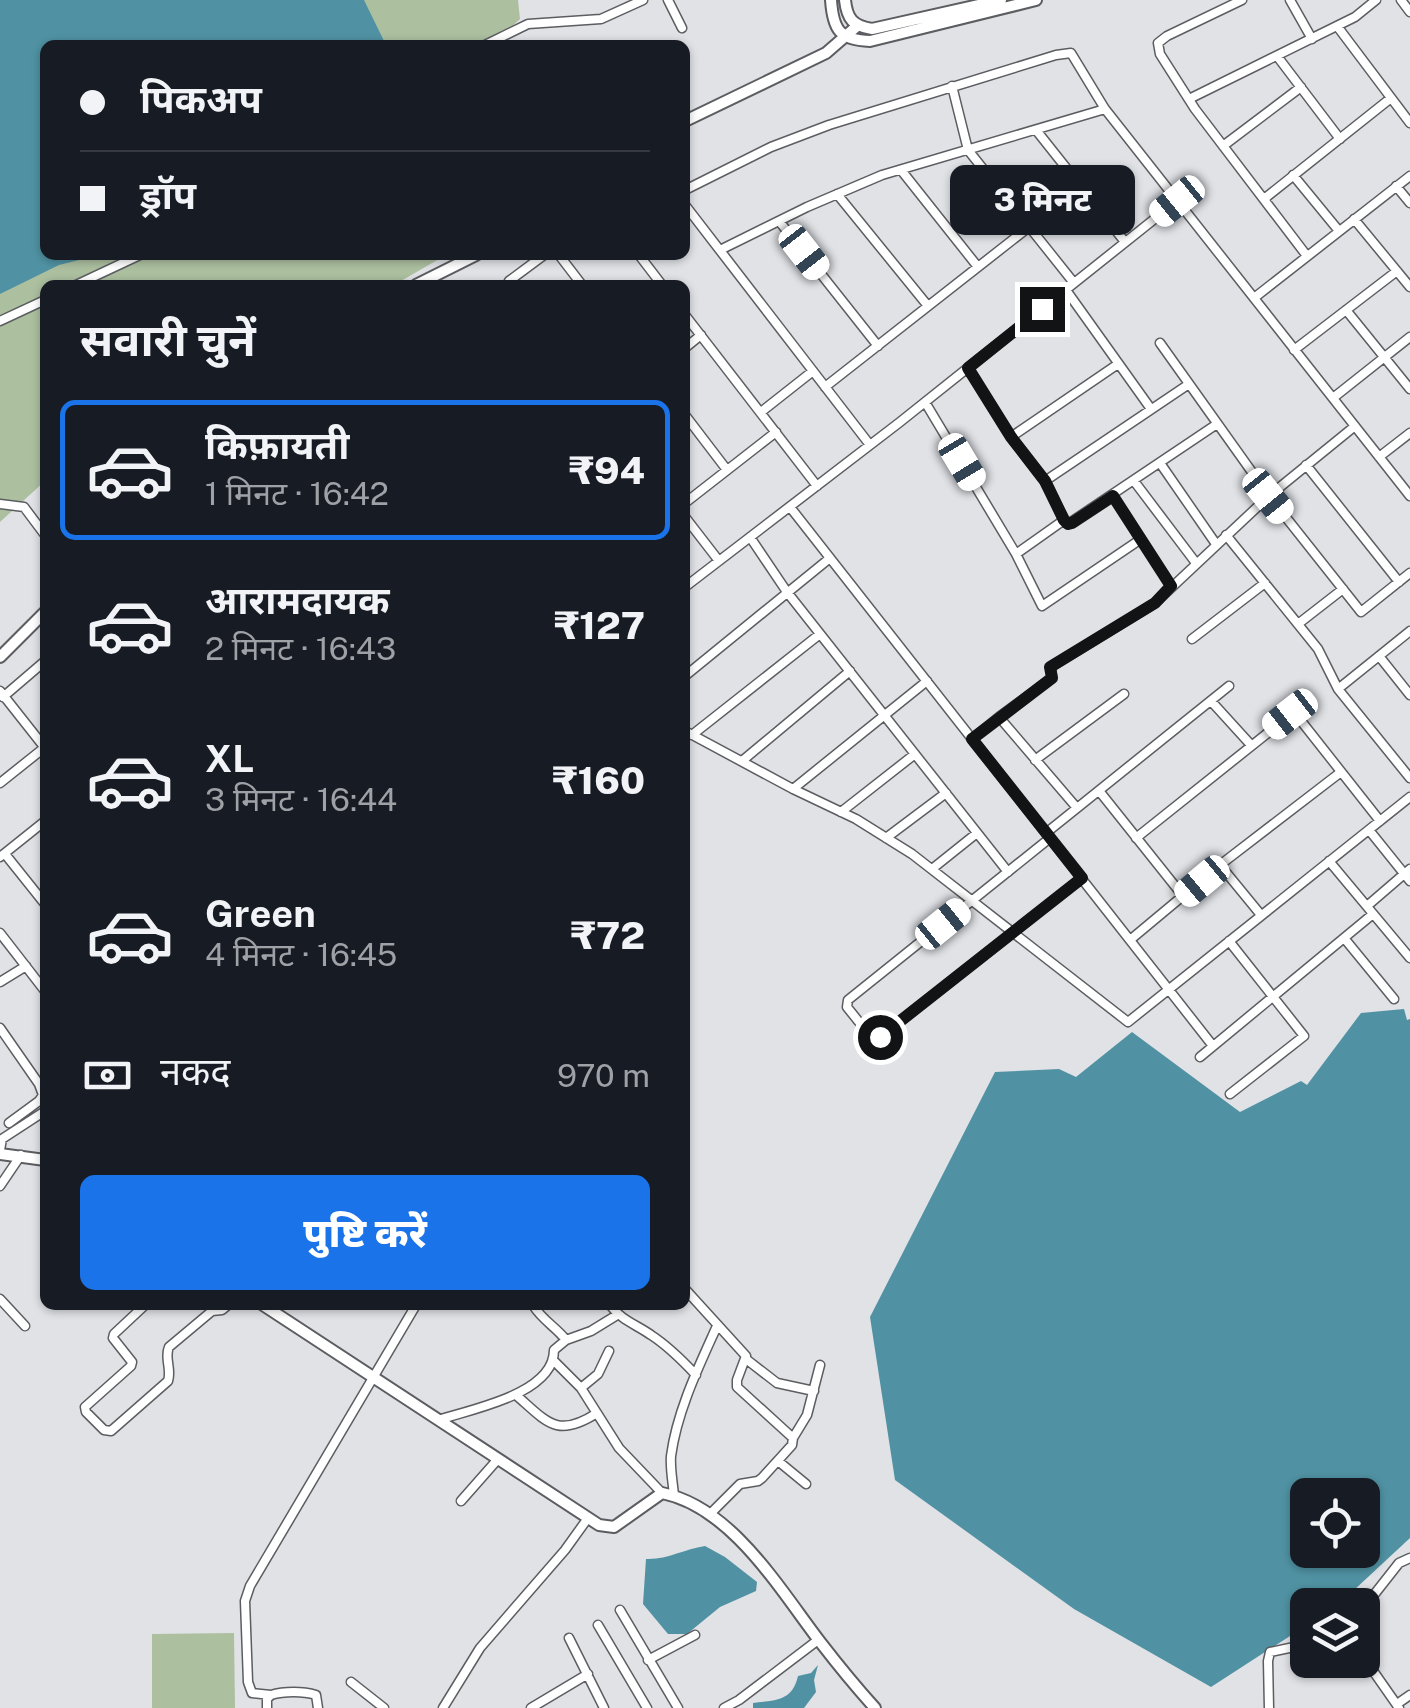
<!DOCTYPE html>
<html lang="hi">
<meta charset="utf-8">
<style>
:root{--surface:#171b24;--page:#20242c;--text:#f1f3f6;--muted:#9ea1a6;--line:#363941;--accent:#1a73e8}
body{margin:0;font-family:"Public Sans","Noto Sans Devanagari",sans-serif;background:var(--page);color:var(--text);height:100vh;display:flex;flex-direction:column;font-size:38px;white-space:nowrap}
*{box-sizing:border-box;margin:0}
p{font-size:32px;color:var(--muted)}
.icon{flex:none;width:55px;height:55px;fill:none;stroke:currentColor;stroke-width:2;stroke-linecap:round;stroke-linejoin:round}
.map{position:relative;flex:1;overflow:hidden}
.panel{position:absolute;left:40px;top:280px;width:650px;height:1030px;display:flex;flex-direction:column;background:var(--surface);border-radius:15px;box-shadow:0 2px 8px #0004}
.panel>*{flex:none}
.top-card{position:absolute;left:40px;top:40px;width:650px;height:220px;border-radius:15px;box-shadow:0 2px 8px #0004;display:grid;align-content:center;height:220px;padding:0 40px;background:var(--surface)}
.tools{position:absolute;left:1290px;top:1478px;display:grid;gap:20px}
.tools a{display:grid;place-items:center;width:90px;height:90px;border-radius:15px;background:var(--surface);box-shadow:0 2px 8px #0004;font-size:50px}
.end{position:absolute;width:45px;height:45px;margin:-22px;border:12px solid #121314;background:#fff;box-shadow:0 0 0 5px #fff}
.from{border-radius:50%}
.bubble{position:absolute;height:70px;border-radius:15px;background:var(--surface);box-shadow:0 2px 8px #0004;font-size:32px;font-weight:800;line-height:70px;text-align:center}
.car{position:absolute;width:30px;height:60px;margin:-30px -15px;border-radius:12px;box-shadow:0 0 8px 2px #0007;background:linear-gradient(#fff 24%,#345 0 40%,#fff 0 76%,#345 0 86%,#fff 0)}
.top-card b{display:flex;align-items:center;gap:35px;height:95px;font-size:38px}
.top-card b+b{border-top:2px solid var(--line)}
.top-card i{width:25px;height:25px;background:var(--text)}
ul{padding:0;list-style:none}
li{display:flex;align-items:center;gap:30px;height:140px;margin:0 20px 15px;padding:0 20px;border:5px solid transparent;border-radius:15px}
li div{flex:1}
li b{display:block;font-size:38px}
li em{font-style:normal;font-weight:800}
li.on{border-color:var(--accent)}
li>.icon{width:90px;height:90px;stroke-width:1.5}
h2{padding:0 40px;font-size:45px;line-height:120px}
.pay{display:flex;align-items:center;gap:25px;height:110px;padding:0 40px;font-size:38px}
.pay p{margin-inline-start:auto}
.cta{display:flex;gap:20px;margin-top:auto;padding:20px 40px}
.cta a{flex:1;height:115px;border-radius:15px;background:var(--accent);color:#fff;font-size:40px;font-weight:800;line-height:115px;text-align:center}
.map>svg:first-child{display:block}
</style>
<div class="map">
<svg width="1410" height="1708" viewBox="0 0 1410 1708">
<rect width="100%" height="100%" fill="#e0e2e6"/>
<!-- green -->
<path fill="#acc0a0" d="M0 0H518L520 19 492 45H45V255H446L394 285H45V481L0 522Z
M234 1633 235 1708H152V1634Z"/>
<!-- water -->
<path fill="#5092a3" fill-rule="evenodd" d="M0 0H364L386 45H45V255H115L106 260 91 257 59 265 0 294Z
M1404 1009 1407 1020 1410 1019V1538L1339 1604 1308 1605 1307 1625 1211 1687 1074 1609 895 1480 870 1317 995 1072 1059 1069 1076 1077 1132 1032 1240 1112 1301 1081 1307 1085 1361 1013ZM1308 1495H1362V1550H1308Z
M705 1546 725 1557 757 1582 756 1591 720 1607 687 1634H668L643 1604 646 1559C667 1560 684 1549 705 1546Z
M818 1665 814 1680 816 1692 804 1708H753V1703C775 1700 792 1702 798 1676L811 1673Z"/>
<g fill="none" stroke-linecap="round" stroke-linejoin="round">
<defs>
<path id="street" d="M668 0 682 28
M1242 0 1167 36 1158 43 1160 54 1195 109 1307 256
M1290 0 1312 39
M1401 0 1410 12
M1337 26 1410 123
M485 45 528 24 601 19 643 0
M1277 56 1340 139
M952 86 968 150 1074 283
M1189 99 1355 17 1376 0
M1036 130 1125 242
M1223 146 1301 87
M901 170 978 267
M1293 175 1339 231
M1396 186 1410 203
M685 190 771 147 829 125 1056 55 1071 53 1105 109 1410 496
M837 194 928 306
M1264 199 1391 98
M685 205 870 445
M1354 219 1410 287
M779 221 878 346
M720 250 807 207 882 175 1105 109
M559 255 582 285
M639 255 662 285
M76 285 140 255
M507 285 509 281 544 255
M1066 290 1151 409
M1254 298 1410 176
M1346 310 1410 389
M685 315 817 486
M0 321 45 300
M1160 343 1269 496 1361 612 1410 573
M685 348 701 335
M1294 350 1397 271
M968 368 1011 437 1045 481 1064 520 1068 524 1217 424
M825 387 1029 227
M1333 398 1410 337
M925 402 1016 554
M761 412 813 371
M685 415 727 470
M1011 437 1118 364
M1379 457 1410 433
M1160 463 1216 544
M1306 465 1399 582
M1045 481 1189 384
M1134 481 1196 563
M1113 496 1171 586
M685 503 776 432
M0 504 24 507 45 535
M790 507 1213 1046
M685 517 719 561
M1064 520 1016 554 1042 606 1141 539
M1226 535 1318 649 1338 689 1410 778
M750 537 787 592 1008 872
M685 587 900 422 1177 201
M1298 624 1343 589
M1192 639 1265 583
M1379 656 1410 695
M685 676 830 558
M1338 689 1410 631
M0 691 45 748
M3 697 45 661
M1211 701 1251 745
M999 717 1052 678 1051 667 1155 603 1269 496 1355 426
M685 731 793 789 856 819 912 854 1128 1022 1410 797
M692 735 820 634
M972 739 999 717 1077 808
M1035 760 1124 694
M742 761 850 671
M0 783 44 748
M793 789 927 681
M1100 792 1183 896
M841 812 915 754
M1369 830 1410 881
M1046 833 1229 686
M886 838 946 793
M1050 838 848 1000 847 1007 871 1037H880L1082 878
M1136 838 1294 712 1380 821
M5 854 45 904
M0 857 45 821
M1329 861 1410 958
M1220 865 1261 915
M932 869 977 833
M1367 906 1410 869
M0 933 45 991
M1344 938 1394 999
M1130 940 1220 865 1341 772
M1229 941 1304 1036 1230 1094
M0 982 26 966
M0 1028 39 1084 43 1095 39 1101 9 1123
M1200 1057 1373 914
M0 1150 2 1139 45 1111
M0 1186 21 1155
M685 1289 746 1356 737 1380V1387L793 1438 792 1445 762 1478 758 1481 740 1484 710 1514
M0 1299 25 1326
M145 1305 114 1334 113 1338 132 1362 131 1366 85 1407 86 1412 104 1430 111 1431 168 1381C172 1369 164 1358 169 1347L212 1311 215 1305
M533 1305C542 1320 556 1327 566 1340
M610 1305C621 1320 637 1325 651 1335 668 1346 682 1360 696 1375
M212 1311 222 1310 228 1305
M746 1359 777 1383 814 1391
M555 1362 581 1388 619 1448 662 1493
M581 1388 598 1374 609 1351
M516 1395C547 1422 557 1439 597 1413
M438 1420C472 1409 554 1394 554 1350L566 1340 591 1331 617 1315
M793 1438 807 1415 820 1365
M778 1461 806 1484
M674 1496C673 1483 670 1469 671 1456 677 1411 699 1366 717 1326
M461 1501 498 1459
M620 1610 678 1708
M1362 1610 1399 1563 1410 1558
M598 1625 647 1708
M569 1638 604 1708
M1362 1655 1399 1708
M648 1660 695 1635
M351 1682 384 1708
M271 1695 252 1693 248 1682 245 1601 250 1586 416 1305
M1397 1704 1410 1695
M267 1708V1699L271 1695C284 1691 303 1691 316 1695L318 1708
M443 1708 480 1648 565 1550 588 1518
M531 1708 588 1674
M724 1708 739 1700 818 1640
M1269 1708 1268 1661 1270 1652 1308 1644"/>
<path id="secondary" d="M831 0C833 29 839 40 870 41L1036 0
M845 0C847 19 853 26 872 29L1001 0
M685 121 826 53 856 27
M416 285 476 255
M0 657 45 612
M0 1154 45 1160
M263 1305 599 1525 614 1527 662 1493C732 1507 780 1590 821 1643 838 1665 856 1687 875 1708"/>
</defs>
<!-- street casing -->
<use href="#street" stroke="#5b5d61" stroke-width="11"/>
<!-- secondary casing -->
<use href="#secondary" stroke="#5b5d61" stroke-width="14"/>
<!-- street -->
<use href="#street" stroke="#fff" stroke-width="8"/>
<!-- secondary -->
<use href="#secondary" stroke="#fff" stroke-width="10"/>
</g>
<g fill="none" stroke-linecap="round" stroke-linejoin="round">
<!-- route -->
<path stroke="#121314" stroke-width="12" d="M880 1037 1082 878 972 739 1052 678 1050 667 1155 603 1171 586 1113 496 1072 523 1068 524 1064 520 1045 481 1011 437 968 368 1042 309"/>
</g>
</svg>
<div class="tools">
<a><svg class="icon" aria-label="locate" viewBox="0 0 24 24"><circle cx="12" cy="12" r="6"/><path d="M12 2v4M12 18v4M2 12h4M18 12h4"/></svg></a>
<a><svg class="icon" aria-label="layers" viewBox="0 0 24 24"><path d="M12 4l9 5-9 5-9-5zM3 14l9 5 9-5"/></svg></a>
</div>
<i class="end from" style="left:880px;top:1037px"></i>
<i class="end" style="left:1042px;top:309px"></i>
<div class="bubble" style="left:950px;top:165px;width:185px">3 मिनट</div>
<i class="car" style="left:1177px;top:201px;rotate:231deg"></i>
<i class="car" style="left:804px;top:252px;rotate:142deg"></i>
<i class="car" style="left:962px;top:462px;rotate:149deg"></i>
<i class="car" style="left:1268px;top:496px;rotate:141deg"></i>
<i class="car" style="left:1290px;top:714px;rotate:232deg"></i>
<i class="car" style="left:1202px;top:881px;rotate:230deg"></i>
<i class="car" style="left:943px;top:924px;rotate:51deg"></i>
<div class="top-card">
<b><i class="from"></i>पिकअप</b>
<b><i></i>ड्रॉप</b>
</div>
<section class="panel">
<h2>सवारी चुनें</h2>
<ul>
<li class="on"><svg class="icon" aria-label="car" viewBox="0 0 24 24"><path d="M5 17H2v-5l4-1 3-4h7l3 4 3 1v5h-3M9 17h6M6 11h13"/><circle cx="7" cy="17" r="2"/><circle cx="17" cy="17" r="2"/></svg><div><b>किफ़ायती</b><p>1 मिनट · 16:42</p></div><em>₹94</em></li>
<li><svg class="icon" aria-label="car" viewBox="0 0 24 24"><path d="M5 17H2v-5l4-1 3-4h7l3 4 3 1v5h-3M9 17h6M6 11h13"/><circle cx="7" cy="17" r="2"/><circle cx="17" cy="17" r="2"/></svg><div><b>आरामदायक</b><p>2 मिनट · 16:43</p></div><em>₹127</em></li>
<li><svg class="icon" aria-label="car" viewBox="0 0 24 24"><path d="M5 17H2v-5l4-1 3-4h7l3 4 3 1v5h-3M9 17h6M6 11h13"/><circle cx="7" cy="17" r="2"/><circle cx="17" cy="17" r="2"/></svg><div><b>XL</b><p>3 मिनट · 16:44</p></div><em>₹160</em></li>
<li><svg class="icon" aria-label="car" viewBox="0 0 24 24"><path d="M5 17H2v-5l4-1 3-4h7l3 4 3 1v5h-3M9 17h6M6 11h13"/><circle cx="7" cy="17" r="2"/><circle cx="17" cy="17" r="2"/></svg><div><b>Green</b><p>4 मिनट · 16:45</p></div><em>₹72</em></li>
</ul>
<div class="pay"><svg class="icon" aria-label="cash" viewBox="0 0 24 24"><path d="M3 7h18v10H3z"/><circle cx="12" cy="12" r="2"/></svg>नकद<p>970 m</p></div>
<div class="cta"><a>पुष्टि करें</a></div>
</section>
</div>
